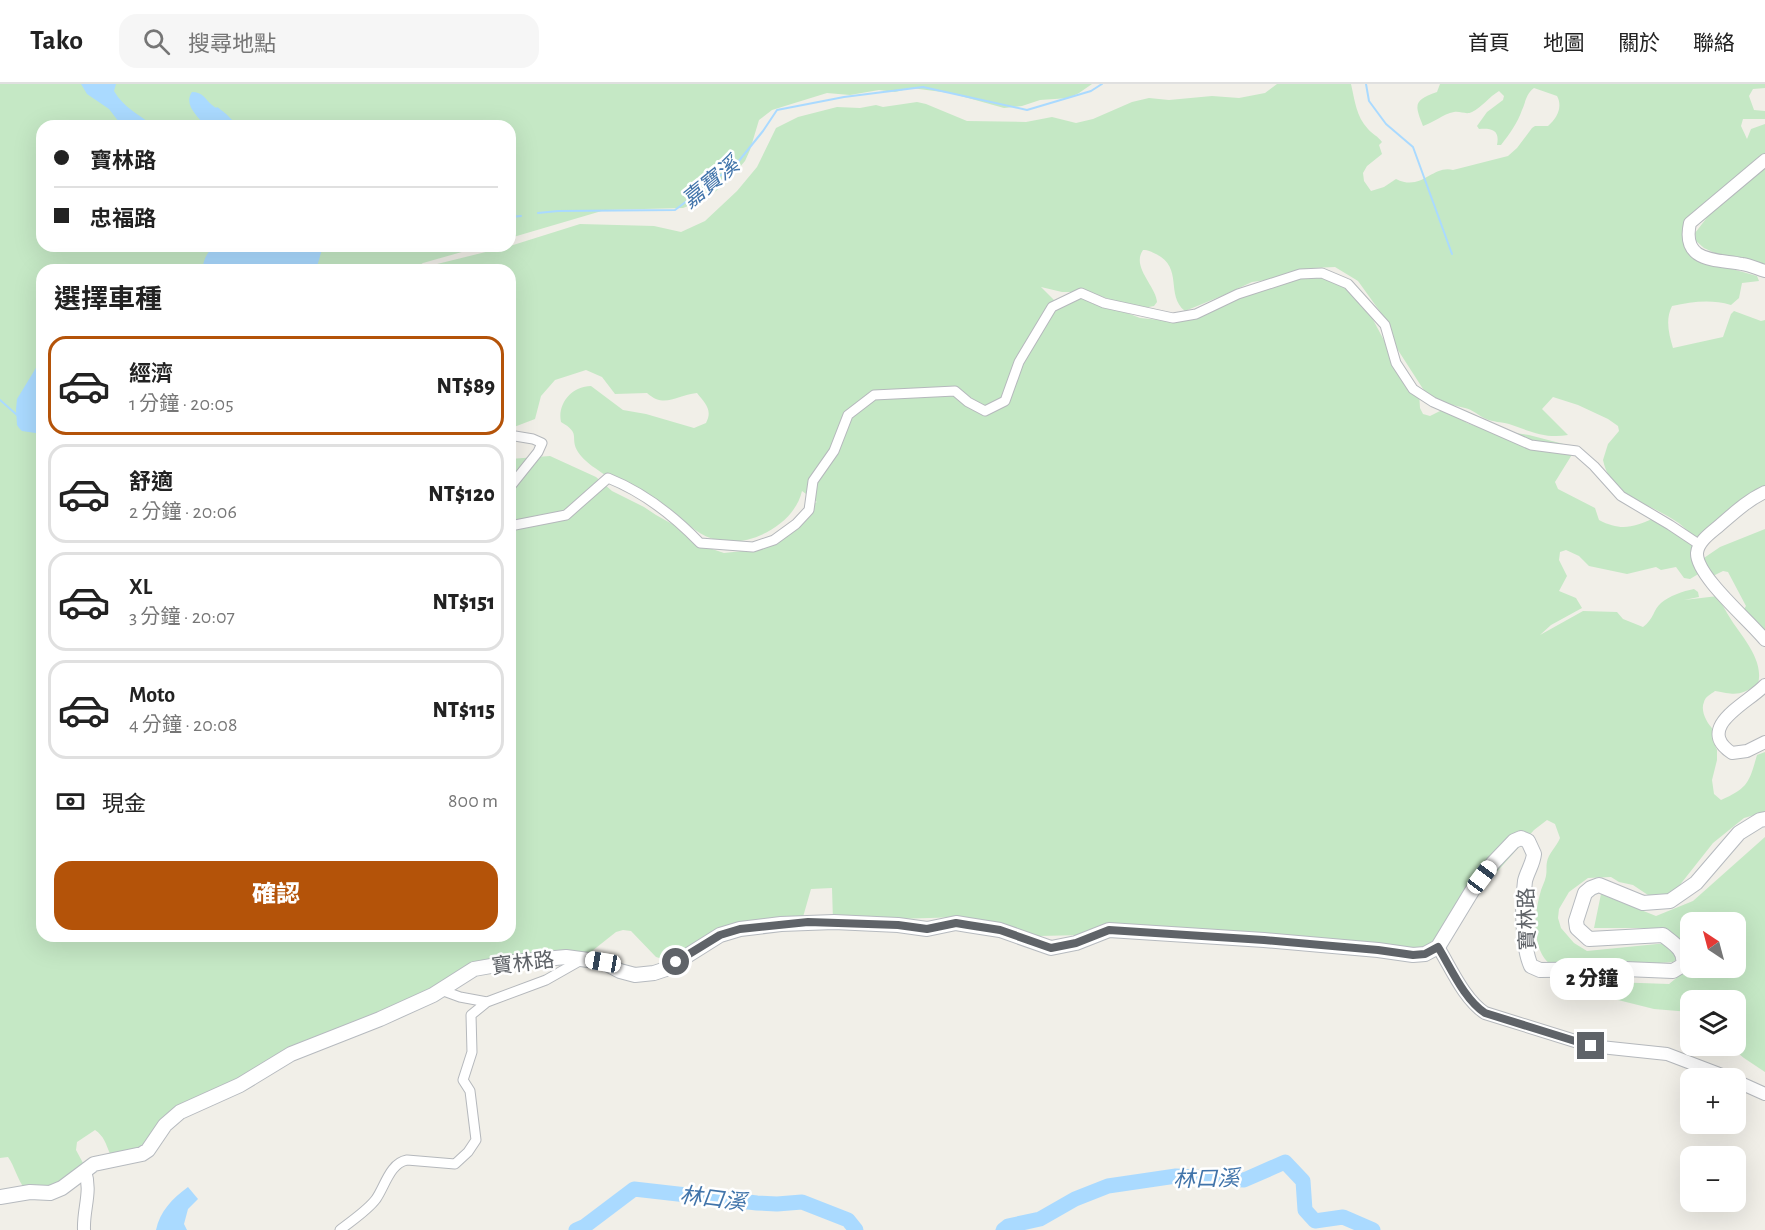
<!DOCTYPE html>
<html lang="zh-TW">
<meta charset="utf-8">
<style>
:root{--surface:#fff;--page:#f6f6f6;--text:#222;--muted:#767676;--line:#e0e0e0;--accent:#b45309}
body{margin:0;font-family:"Alegreya Sans","Noto Sans TC",sans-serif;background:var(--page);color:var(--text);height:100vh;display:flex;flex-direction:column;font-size:22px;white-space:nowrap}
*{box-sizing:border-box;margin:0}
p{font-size:20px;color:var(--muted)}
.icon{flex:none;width:33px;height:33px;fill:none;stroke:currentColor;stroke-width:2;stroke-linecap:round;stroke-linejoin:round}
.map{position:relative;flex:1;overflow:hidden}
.details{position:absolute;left:36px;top:180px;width:480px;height:678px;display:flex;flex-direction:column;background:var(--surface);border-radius:18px;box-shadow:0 6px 24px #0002}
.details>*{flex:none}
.top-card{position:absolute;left:36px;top:36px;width:480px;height:132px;border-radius:18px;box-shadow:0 6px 24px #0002;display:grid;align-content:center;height:132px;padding:0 18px;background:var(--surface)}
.needle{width:39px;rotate:324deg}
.tools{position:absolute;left:1680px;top:828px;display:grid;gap:12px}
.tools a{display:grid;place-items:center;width:66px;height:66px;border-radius:12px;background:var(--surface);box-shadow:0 6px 24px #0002;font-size:30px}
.end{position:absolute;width:27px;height:27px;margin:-14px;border:8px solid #5f6368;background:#fff;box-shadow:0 0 0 3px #fff}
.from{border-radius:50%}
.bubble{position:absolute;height:42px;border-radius:18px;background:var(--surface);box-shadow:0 6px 24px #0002;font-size:20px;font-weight:800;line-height:42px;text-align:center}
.car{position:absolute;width:18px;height:36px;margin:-18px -9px;border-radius:8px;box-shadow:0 0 4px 2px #0007;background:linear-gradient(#fff 24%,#345 0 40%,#fff 0 76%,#345 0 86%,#fff 0)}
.top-card b{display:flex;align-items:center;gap:21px;height:57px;font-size:22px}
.top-card b+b{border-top:2px solid var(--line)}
.top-card i{width:15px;height:15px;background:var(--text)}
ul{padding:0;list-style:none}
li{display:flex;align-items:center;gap:18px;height:99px;margin:0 12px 9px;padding:0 6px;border:3px solid var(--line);border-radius:18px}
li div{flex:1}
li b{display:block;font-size:22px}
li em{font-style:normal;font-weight:800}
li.selected{border-color:var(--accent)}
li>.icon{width:54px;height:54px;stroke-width:1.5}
h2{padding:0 18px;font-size:27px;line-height:72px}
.pay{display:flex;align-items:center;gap:15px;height:66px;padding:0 18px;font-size:22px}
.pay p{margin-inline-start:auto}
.cta{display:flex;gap:12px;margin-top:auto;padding:12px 18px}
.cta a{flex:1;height:69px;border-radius:18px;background:var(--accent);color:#fff;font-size:24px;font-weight:800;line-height:69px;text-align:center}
header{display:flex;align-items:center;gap:36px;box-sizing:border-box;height:84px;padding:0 30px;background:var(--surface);border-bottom:2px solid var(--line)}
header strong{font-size:28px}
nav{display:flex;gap:33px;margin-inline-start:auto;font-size:21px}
.search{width:420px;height:54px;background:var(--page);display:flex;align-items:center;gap:15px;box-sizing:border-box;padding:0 21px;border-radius:18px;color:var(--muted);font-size:22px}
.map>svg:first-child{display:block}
</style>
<header>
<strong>Tako</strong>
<div class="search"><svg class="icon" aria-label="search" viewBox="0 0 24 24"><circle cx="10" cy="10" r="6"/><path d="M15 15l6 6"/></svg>搜尋地點</div>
<nav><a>首頁</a><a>地圖</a><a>關於</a><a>聯絡</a></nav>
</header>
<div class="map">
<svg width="1765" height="1146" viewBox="0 0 1765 1146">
<rect width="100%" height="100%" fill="#f1efe8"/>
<!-- green -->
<path fill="#c5e8c5" d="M0 0H1092L1079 9 1069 14 1040 16 1022 22 1004 24 950 9 911 4 895 8 879 6 850 11 827 9 772 26 759 36 750 66 745 77 727 98 706 115 683 124 605 126 510 154V42H42V162H483L423 179 411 186H42V852H510V375L550 372 596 393 612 407 644 423 656 431 674 441 703 462 724 469 752 466 774 460 796 446 806 434 811 421 817 418 802 407C794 442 746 466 713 455 694 449 684 435 667 425 644 410 617 401 595 384 589 380 582 374 578 368 569 353 582 350 561 338 557 320 572 302 591 302L623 326 646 330 694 344 706 339C713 326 705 319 697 309 676 311 665 325 647 309L615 310 602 293 586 286 555 296 541 312 535 335 514 343 510 340V186H426L433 181 510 162 580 140 654 142 681 148 705 137 737 107 757 83 776 44 798 33 837 23 860 24 876 21 883 23 917 18 926 20 967 37 1026 38 1052 33 1076 39 1093 35 1132 18 1149 14 1169 16 1212 12 1239 14 1265 9 1277 0H1351C1355 17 1356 32 1368 45 1372 50 1378 52 1382 58L1379 61 1382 70 1367 82 1363 89 1364 97 1371 107 1384 103 1396 95C1422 108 1432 81 1453 86L1508 72 1517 64 1532 44 1535 42H1548C1557 34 1563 23 1557 12L1534 4C1526 10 1526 17 1522 26 1518 38 1509 51 1501 61H1497C1500 46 1492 44 1479 45L1477 42 1487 28 1503 16 1504 12 1499 7C1489 13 1482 23 1472 28 1466 31 1461 27 1454 28 1443 30 1433 39 1423 42 1414 20 1414 16 1437 8L1440 0H1765V4L1753 5 1749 12 1754 26 1765 27V35H1743L1741 42 1747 55 1751 45 1765 40V72L1687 138 1700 176 1757 192 1759 197 1742 199 1739 214 1731 221C1710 215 1692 218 1672 222 1665 236 1669 250 1673 264L1723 253 1731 230 1734 227 1761 237 1765 236V407L1703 453 1692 452C1668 420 1612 421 1603 376L1608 360 1619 347 1618 342 1608 335 1578 321 1553 313 1542 325 1568 351C1546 355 1529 347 1509 340 1501 338 1493 338 1486 335 1479 332 1472 325 1465 324 1451 321 1437 317 1425 308L1396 263 1391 247 1381 229 1358 197 1335 183 1313 184 1290 189 1280 194 1252 198 1224 211 1185 227C1165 211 1184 184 1156 170 1151 168 1149 166 1143 166 1131 183 1156 202 1157 218L1154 222 1138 225 1089 208H1062L1041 203 1057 219 1086 213 1140 234 1171 237 1230 215 1299 194 1328 191 1361 213 1387 262 1419 309 1420 324 1423 330 1430 332 1442 326H1449L1467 339 1481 344 1529 351 1571 362 1573 369 1555 398 1558 405 1595 424 1599 436C1620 447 1633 444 1654 434L1695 459 1700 489 1690 495 1684 494 1676 483 1661 486 1656 483 1627 490 1589 482 1579 472 1566 466 1560 468 1559 476 1567 492 1559 507 1576 514 1582 524 1551 541 1540 551 1583 527 1617 528 1623 535 1643 543C1654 535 1653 526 1661 519 1669 512 1683 507 1694 505L1698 508 1699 513 1684 516 1718 512C1721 518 1724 524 1727 529 1738 549 1765 574 1758 600 1740 612 1736 611 1715 607 1711 610 1705 613 1704 618 1700 627 1707 640 1714 646L1713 656 1717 666V676L1712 696 1714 710 1721 716C1748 704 1749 699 1757 671L1765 668V728L1744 734 1713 759 1679 802 1667 811 1654 815 1633 801 1619 798 1611 793 1588 794 1569 808 1559 825 1558 834 1561 844 1574 859 1587 867 1667 859 1676 862 1677 875 1673 878 1562 886C1531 878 1533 835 1540 810 1541 804 1545 798 1546 792 1547 787 1546 782 1547 778 1548 770 1557 762 1560 754L1555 740 1547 736 1534 746 1427 867 1103 841 1083 851 1039 852 1003 846 976 835 961 833 833 837 832 804 811 805 801 840 721 854 676 879 656 873 631 847 623 846 616 848 587 871 479 886 201 1015 139 1066 110 1070C106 1060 104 1052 95 1046L77 1058 76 1066 83 1079 82 1086 65 1099 25 1105C17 1095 15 1083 8 1073L0 1074Z
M1765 81V186L1761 191 1704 164 1696 157 1695 149 1712 127Z
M1765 445V551L1744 525 1746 522 1728 488 1723 487 1713 492 1701 476 1720 463Z
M1765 753V988L1744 974 1729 962H1736V916H1690V928L1654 925 1618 916 1570 912 1554 896 1669 900 1690 883 1736 884V838H1690V875L1685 866 1659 844H1594L1601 810 1656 832 1693 817Z"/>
<!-- water -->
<path fill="#aadaff" d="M81 0H116L114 7C124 24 139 30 153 42H122L109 25 87 10Z
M192 8C203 8 205 15 212 21 219 27 214 20 221 26 229 31 231 37 240 42H205C198 32 183 21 192 8Z
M220 162C254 164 288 162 323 162L316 186H202C204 175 207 164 220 162Z
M42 274V350L22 347 19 344 17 341 16 325 17 315Z
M188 1103 198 1115 188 1125 184 1140 187 1146H156C160 1127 172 1115 188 1103Z"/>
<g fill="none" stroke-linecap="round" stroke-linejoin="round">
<!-- stream -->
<path stroke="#aadaff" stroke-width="2" d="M1366 0 1369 17 1386 40 1413 63 1452 170
M538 129 558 127 675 126 738 78 763 47 777 26 844 13 923 3 1027 26 1091 7 1102 0
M510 133 521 132
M0 316 17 331
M585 1142 588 1146"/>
<!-- river -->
<path stroke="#aadaff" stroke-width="15" d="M576 1146 585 1142 634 1105 757 1119 777 1120 802 1118 848 1136 856 1146
M1003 1146 1008 1142 1040 1135 1075 1115 1108 1102 1176 1092 1244 1096 1285 1078 1303 1097 1305 1126 1315 1137 1343 1133 1373 1146"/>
<defs>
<path id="minor" d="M510 403 538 368 542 359 533 355 515 352
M510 442 566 431 608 394C643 408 674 432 700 459L753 463 774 456 796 440 809 426 813 397 834 367 848 331 874 311 955 307 968 318 985 327 1005 317 1019 278 1052 223 1081 209 1104 219 1173 234 1196 230 1238 210 1300 190 1322 189 1348 200 1385 241 1396 279 1413 305 1433 318 1531 361 1577 367 1594 382 1621 412 1670 441 1700 461
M441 906 460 913 487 918
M340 1146C351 1137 367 1127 376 1115 385 1102 390 1079 407 1076L455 1080 468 1068 476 1056 470 1007 463 996 472 968 471 931 487 918 546 896 583 875"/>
<path id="tertiary" d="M1765 76 1690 139C1681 179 1716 175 1742 180 1750 181 1758 185 1765 187
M1765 408C1748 416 1735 428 1720 441 1712 448 1698 457 1697 469 1696 492 1750 537 1765 556
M1765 601C1750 618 1693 643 1732 669L1747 667 1765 658
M1438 863C1451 884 1464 915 1485 929L1591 962 1667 970 1730 994
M1736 997 1765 1010
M84 1146C83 1125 92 1108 85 1087"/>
<path id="secondary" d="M0 1113 30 1108 50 1109 62 1104 94 1080 142 1070 148 1066 165 1041 180 1028 240 1001 291 970 380 935 433 911 474 885 513 878 566 873 603 878 620 887 635 891 654 889 666 885 720 851 740 845 781 840 834 838 898 841 927 845 956 839 968 841 1000 846 1051 864 1076 859 1109 846 1264 856 1378 866 1413 871 1425 870 1438 863 1472 807 1493 779 1514 757 1521 754 1528 757 1534 770C1533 780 1527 788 1525 797 1522 819 1522 862 1531 882L1540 886 1625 885 1673 887 1683 881C1686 866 1673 859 1663 851L1589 855 1577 844 1576 837 1585 809 1591 804 1599 801 1643 819 1670 817 1696 799 1739 749 1760 736 1765 735"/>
</defs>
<!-- minor casing -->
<use href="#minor" stroke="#b5b8bc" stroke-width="11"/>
<!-- tertiary casing -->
<use href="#tertiary" stroke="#b5b8bc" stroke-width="14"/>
<!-- secondary casing -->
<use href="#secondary" stroke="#b6babf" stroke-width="16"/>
<!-- minor -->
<use href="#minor" stroke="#fff" stroke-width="9"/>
<!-- tertiary -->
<use href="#tertiary" stroke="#fff" stroke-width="12"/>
<!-- secondary -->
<use href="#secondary" stroke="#fff" stroke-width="14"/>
</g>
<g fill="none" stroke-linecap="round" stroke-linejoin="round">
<!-- route -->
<path stroke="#5f6368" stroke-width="8" d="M676 878 720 851 740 845 808 838 898 841 927 845 956 839 968 841 1000 846 1051 864 1076 859 1109 846 1264 856 1378 866 1413 871 1425 870 1438 863C1451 884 1464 915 1485 929L1591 962"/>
</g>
<g text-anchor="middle" stroke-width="5" stroke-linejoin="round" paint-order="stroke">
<!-- street labels -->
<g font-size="21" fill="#5f6368" stroke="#fff">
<text transform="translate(1527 835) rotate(-92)" y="7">寶林路</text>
<text transform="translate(523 879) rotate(-7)" y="7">寶林路</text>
</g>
<!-- water labels -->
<g font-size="22" font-style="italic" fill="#4174aa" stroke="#fff">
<text transform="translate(710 98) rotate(-39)" y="8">嘉寶溪</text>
<text transform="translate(1206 1094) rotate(-1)" y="8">林口溪</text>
<text transform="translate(713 1114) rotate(7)" y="8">林口溪</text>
</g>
</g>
</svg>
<div class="tools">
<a><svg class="needle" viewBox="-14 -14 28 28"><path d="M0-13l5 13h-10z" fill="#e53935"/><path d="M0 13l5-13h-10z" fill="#767676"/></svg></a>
<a><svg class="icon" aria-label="layers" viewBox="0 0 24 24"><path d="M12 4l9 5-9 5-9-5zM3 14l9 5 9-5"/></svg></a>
<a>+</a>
<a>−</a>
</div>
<i class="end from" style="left:676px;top:878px"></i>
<i class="end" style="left:1591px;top:962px"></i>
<div class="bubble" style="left:1550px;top:874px;width:84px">2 分鐘</div>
<i class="car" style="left:1482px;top:793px;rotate:37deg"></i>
<i class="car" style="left:603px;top:878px;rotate:280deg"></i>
<div class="top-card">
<b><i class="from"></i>寶林路</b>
<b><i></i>忠福路</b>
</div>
<section class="details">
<h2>選擇車種</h2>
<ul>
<li class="selected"><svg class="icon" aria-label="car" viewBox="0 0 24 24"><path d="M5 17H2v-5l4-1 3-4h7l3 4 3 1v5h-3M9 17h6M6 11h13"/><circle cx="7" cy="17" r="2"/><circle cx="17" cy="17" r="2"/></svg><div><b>經濟</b><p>1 分鐘 · 20:05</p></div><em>NT$89</em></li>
<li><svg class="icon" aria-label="car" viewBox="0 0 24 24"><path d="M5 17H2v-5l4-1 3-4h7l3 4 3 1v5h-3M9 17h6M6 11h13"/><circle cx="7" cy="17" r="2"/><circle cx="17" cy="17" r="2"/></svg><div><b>舒適</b><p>2 分鐘 · 20:06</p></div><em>NT$120</em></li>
<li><svg class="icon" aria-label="car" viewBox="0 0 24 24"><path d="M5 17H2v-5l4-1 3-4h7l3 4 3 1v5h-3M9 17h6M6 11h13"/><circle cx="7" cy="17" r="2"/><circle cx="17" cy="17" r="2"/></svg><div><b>XL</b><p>3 分鐘 · 20:07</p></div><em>NT$151</em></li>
<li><svg class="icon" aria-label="car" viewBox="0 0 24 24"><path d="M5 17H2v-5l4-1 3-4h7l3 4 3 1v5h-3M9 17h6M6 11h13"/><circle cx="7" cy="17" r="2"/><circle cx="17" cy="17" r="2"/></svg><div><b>Moto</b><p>4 分鐘 · 20:08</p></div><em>NT$115</em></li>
</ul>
<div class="pay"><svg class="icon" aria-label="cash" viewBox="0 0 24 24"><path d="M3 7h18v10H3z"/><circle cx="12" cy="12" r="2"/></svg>現金<p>800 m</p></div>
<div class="cta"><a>確認</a></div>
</section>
</div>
